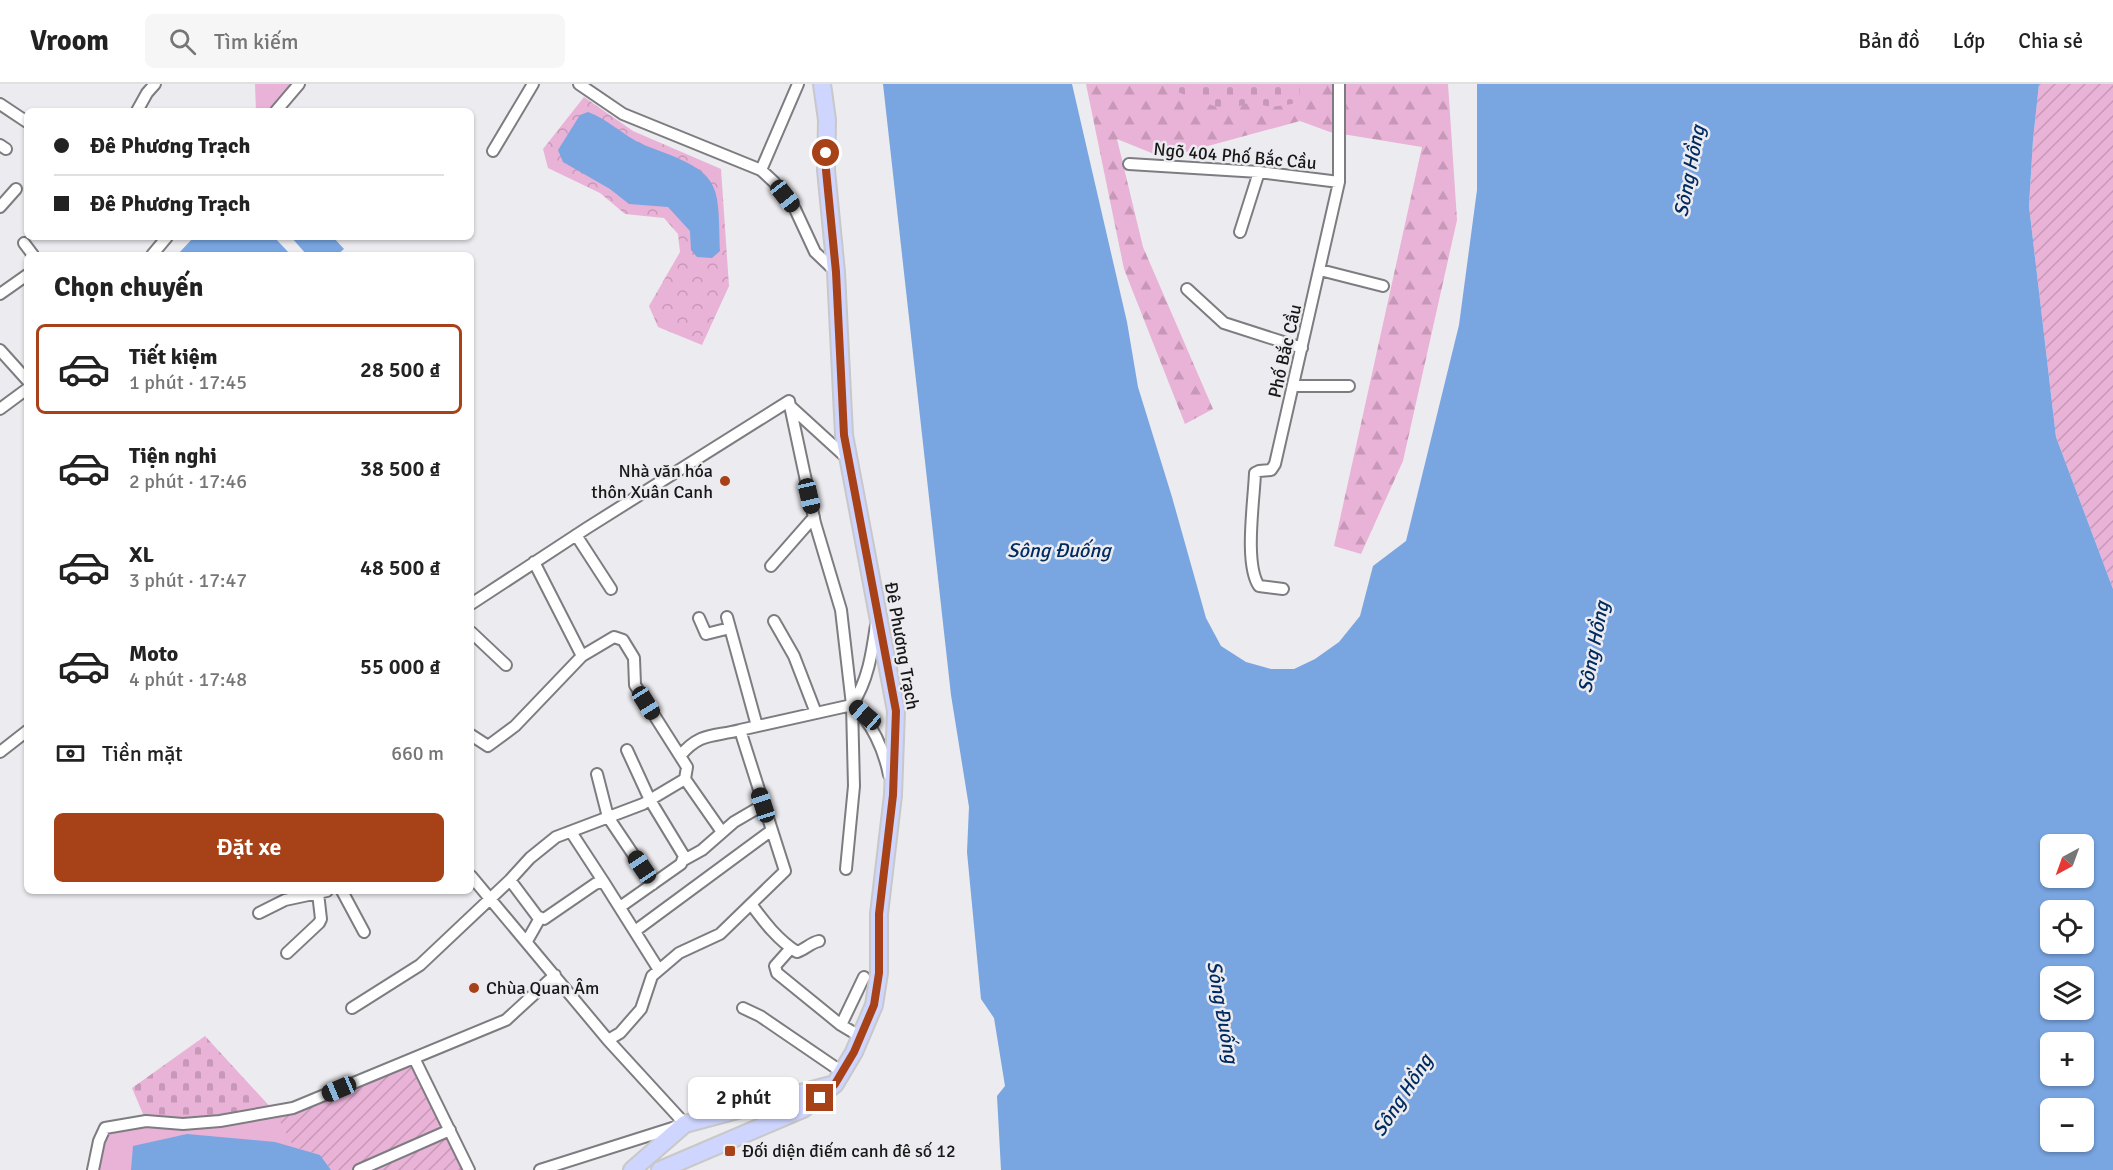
<!DOCTYPE html>
<html lang="vi">
<meta charset="utf-8">
<style>
:root{--surface:#fff;--page:#f6f6f6;--text:#222;--muted:#767676;--line:#e0e0e0;--accent:#a74118}
body{margin:0;font-family:Signika,sans-serif;background:var(--page);color:var(--text);height:100vh;display:flex;flex-direction:column;font-size:22px;white-space:nowrap}
*{box-sizing:border-box;margin:0}
p{font-size:20px;color:var(--muted)}
.icon{flex:none;width:33px;height:33px;fill:none;stroke:currentColor;stroke-width:2;stroke-linecap:round;stroke-linejoin:round}
.map{position:relative;flex:1;overflow:hidden}
.side{position:absolute;left:24px;top:168px;width:450px;height:642px;display:flex;flex-direction:column;background:var(--surface);border-radius:9px;box-shadow:0 2px 4px #0004}
.side>*{flex:none}
.top-card{position:absolute;left:24px;top:24px;width:450px;height:132px;border-radius:9px;box-shadow:0 2px 4px #0004;display:grid;align-content:center;height:132px;padding:0 30px;background:var(--surface)}
.needle{width:39px;rotate:221deg}
.tools{position:absolute;left:2040px;top:750px;display:grid;gap:12px}
.tools a{display:grid;place-items:center;width:54px;height:54px;border-radius:9px;background:var(--surface);box-shadow:0 2px 4px #0004;font-size:30px}
.end{position:absolute;width:27px;height:27px;margin:-14px;border:8px solid #a74118;background:#fff;box-shadow:0 0 0 3px #fff}
.from{border-radius:50%}
.bubble{position:absolute;height:42px;border-radius:9px;background:var(--surface);box-shadow:0 2px 4px #0004;font-size:20px;font-weight:600;line-height:42px;text-align:center}
.car{position:absolute;width:18px;height:36px;margin:-18px -9px;border-radius:8px;box-shadow:0 0 4px 2px #0007;background:linear-gradient(#222 24%,#8ab4d8 0 40%,#222 0 76%,#8ab4d8 0 86%,#222 0)}
.top-card b{display:flex;align-items:center;gap:21px;height:57px;font-size:22px}
.top-card b+b{border-top:2px solid var(--line)}
.top-card i{width:15px;height:15px;background:var(--text)}
ul{padding:0;list-style:none}
li{display:flex;align-items:center;gap:18px;height:90px;margin:0 12px 9px;padding:0 18px;border:3px solid transparent;border-radius:9px}
li div{flex:1}
li b{display:block;font-size:22px}
li em{font-style:normal;font-weight:600}
li.active{border-color:var(--accent)}
li>.icon{width:54px;height:54px;stroke-width:1.5}
h2{padding:0 30px;font-size:27px;line-height:72px}
.pay{display:flex;align-items:center;gap:15px;height:66px;padding:0 30px;font-size:22px}
.pay p{margin-inline-start:auto}
.primary-button{display:flex;gap:12px;margin-top:auto;padding:12px 30px}
.primary-button a{flex:1;height:69px;border-radius:9px;background:var(--accent);color:#fff;font-size:24px;font-weight:600;line-height:69px;text-align:center}
header{display:flex;align-items:center;gap:36px;box-sizing:border-box;height:84px;padding:0 30px;background:var(--surface);border-bottom:2px solid var(--line)}
header strong{font-size:28px}
nav{display:flex;gap:33px;margin-inline-start:auto;font-size:21px}
.search{width:420px;height:54px;background:var(--page);display:flex;align-items:center;gap:15px;box-sizing:border-box;padding:0 21px;border-radius:9px;color:var(--muted);font-size:22px}
.map>svg:first-child{display:block}
</style>
<header>
<strong>Vroom</strong>
<div class="search"><svg class="icon" aria-label="search" viewBox="0 0 24 24"><circle cx="10" cy="10" r="6"/><path d="M15 15l6 6"/></svg>Tìm kiếm</div>
<nav><a>Bản đồ</a><a>Lớp</a><a>Chia sẻ</a></nav>
</header>
<div class="map">
<svg width="2113" height="1086" viewBox="0 0 2113 1086">
<defs>
<pattern id="forest-firs" width="22" height="20" patternUnits="userSpaceOnUse" patternTransform="scale(1.5)"><rect width="22" height="20" fill="#e9b2d7"/><path d="M5 1l3.5 6h-7zM16 11l3.5 6h-7z" fill="#c798b8"/></pattern>
<pattern id="cemetery-stones" width="16" height="16" patternUnits="userSpaceOnUse" patternTransform="scale(1.5)"><rect width="16" height="16" fill="#e9b2d7"/><path d="M2 7V4a2 2 0 0 1 4 0v3zM10 15v-3a2 2 0 0 1 4 0v3z" fill="#c798b8"/></pattern>
<pattern id="park-crowns" width="20" height="18" patternUnits="userSpaceOnUse" patternTransform="scale(1.5)"><rect width="20" height="18" fill="#e9b2d7"/><path d="M2 6a3 3 0 1 1 6 0M12 15a3 3 0 1 1 6 0" fill="none" stroke="#c798b8"/></pattern>
<pattern id="garden-furrows" width="10" height="10" patternUnits="userSpaceOnUse" patternTransform="scale(1.5)"><rect width="10" height="10" fill="#e9b2d7"/><path d="M-1 1l2-2M0 10L10 0M9 11l2-2" fill="none" stroke="#c798b8"/></pattern>
</defs>
<rect width="100%" height="100%" fill="#ecebef"/>
<!-- grass -->
<path fill="#e9b2d7" d="M255 0H299L276 27H256Z
M274 1027 320 1071 331 1086H92L105 1044Z"/>
<!-- forest -->
<path fill="url(#forest-firs)" d="M1086 0H1448L1457 136 1403 377 1361 470 1334 462 1422 63 1330 48 1300 37 1164 74 1117 55 1143 163 1213 325 1185 340 1124 185Z"/>
<!-- cemetery -->
<path fill="url(#cemetery-stones)" d="M1179 0H1300L1299 14 1292 20 1271 23 1250 18 1227 27 1175 7Z
M205 952 274 1027 220 1037H146L132 1004Z"/>
<!-- park -->
<path fill="url(#park-crowns)" d="M584 13 633 47 721 85 729 202 702 261 658 243 649 222 680 168 678 150 664 134 625 130 600 109 548 84 543 65Z"/>
<!-- garden -->
<path fill="url(#garden-furrows)" d="M2039 0H2113V505L2056 353 2029 122 2033 56Z
M414 974 469 1086H331L320 1071 294 1063 274 1027Z"/>
<!-- water -->
<path fill="#79a5e1" fill-rule="evenodd" d="M883 0H1072L1127 238 1138 303 1172 413 1206 534 1221 562 1246 578 1271 585H1294L1315 575 1339 558 1360 532 1373 482 1406 457 1459 241 1477 106V0H2039L2033 56 2029 122 2056 353 2113 505V1086H1001L997 1012 1005 1002 994 934 981 915 967 768 969 723 951 611ZM2084 760V794H2050V760ZM2084 826V860H2050V826ZM2084 892V926H2050V892ZM2084 958V992H2050V958ZM2084 1024V1058H2050V1024Z
M588 28C606 35 619 47 636 57 660 70 706 77 715 107 720 122 719 150 720 167L712 174 697 173 691 166 690 147 668 123 629 120 610 105 563 78 558 66 580 31Z
M194 153H274L291 171H177Z
M291 153H333L344 165 337 171H307Z
M187 1050 275 1058 320 1071 331 1086H131L133 1062Z"/>
<g fill="none" stroke-linecap="round" stroke-linejoin="round">
<defs>
<path id="minor" d="M579 0 623 30 761 86 774 98 795 125 815 168 836 188
M0 20 27 38
M137 27 147 9 155 0
M276 27 299 0
M0 61 6 65
M493 67 533 0
M1129 80 1259 88 1339 98
M761 86 798 0
M0 123 16 105
M1240 148 1259 88
M24 159 33 171
M152 171 167 153
M1320 186 1383 202
M1187 205 1224 239 1302 264
M0 210 27 191
M0 266 27 296
M1294 302H1349
M791 323 848 375
M0 325 27 305
M576 451 611 505
M534 478 582 572 614 553 623 556 634 574 635 601 687 683 685 695 722 748
M771 482 814 433
M1283 505 1259 502C1244 480 1254 417 1255 389L1259 387 1271 386 1275 380 1339 98V0
M471 520 587 444 789 317 815 439 841 526 852 621 854 702 846 785
M727 533 757 642
M699 534 706 550 730 544
M774 537 794 572 816 629
M471 548 506 581
M852 621C868 597 872 569 876 541
M471 651 488 662 515 642 582 572
M0 668 27 647
M680 672C700 648 713 653 740 646
M597 690 608 733 653 800
M571 748 603 797
M684 776 702 766 734 738 763 721
M471 792 608 956 685 1040 540 1086
M510 796 537 832 544 835 595 800 603 797 659 886
M342 807 364 848
M751 820C765 839 778 856 797 868 806 865 810 859 819 857
M620 823 681 780 684 772 650 716 627 666
M259 829 285 816 327 807
M635 847 772 746
M527 857 540 834
M791 864 775 882 777 889 841 941 861 953
M287 869 319 839 321 835 318 809
M352 924 420 881 510 796 530 774 556 753 643 720 685 695
M743 924 760 932 842 988
M841 941 864 893
M608 956 620 949 641 925 652 892 679 869 720 850 785 787 740 646 852 621C872 638 884 666 889 691
M414 974 469 1086
M93 1086 99 1057 105 1044 146 1037 183 1040 220 1037 293 1024 506 936 555 891
M359 1086 450 1046"/>
<path id="primary" d="M632 1086 685 1040 831 1001
M660 1086 803 1025 835 1000 854 968 874 921 879 889V830L893 711 896 627 844 351 836 188 826 86 827 36 822 0"/>
</defs>
<!-- minor casing -->
<use href="#minor" stroke="#7d7c80" stroke-width="14"/>
<!-- primary casing -->
<use href="#primary" stroke="#c8c8c8" stroke-width="20"/>
<!-- minor -->
<use href="#minor" stroke="#fff" stroke-width="10"/>
<!-- primary -->
<use href="#primary" stroke="#ced5fe" stroke-width="16"/>
</g>
<g fill="none" stroke-linecap="round" stroke-linejoin="round">
<!-- route -->
<path stroke="#a74118" stroke-width="8" d="M820 1014 835 1000 854 968 874 921 879 889V830L893 711 896 627 844 351 836 188 826 86V69"/>
</g>
<!-- markers -->
<g fill="#a74118" stroke="#ecebef" stroke-width="2">
<circle cx="725" cy="397" r="6"/>
<circle cx="474" cy="904" r="6"/>
<rect x="724" y="1061" width="12" height="12" rx="3"/>
</g>
<g text-anchor="middle" stroke-width="5" stroke-linejoin="round" paint-order="stroke">
<!-- street labels -->
<g font-size="18" fill="#181819" stroke="#ecebef">
<text transform="translate(1235 72) rotate(5)" y="6">Ngõ 404 Phố Bắc Cầu</text>
<text transform="translate(1285 267) rotate(-77)" y="6">Phố Bắc Cầu</text>
<text transform="translate(902 562) rotate(80)" y="6">Đê Phương Trạch</text>
</g>
<!-- poi labels -->
<g font-size="18" fill="#181819" stroke="#ecebef" text-anchor="start">
<text x="713" y="393" text-anchor="end">Nhà văn hóa<tspan x="713" dy="21">thôn Xuân Canh</tspan></text>
<text x="486" y="910">Chùa Quan Âm</text>
<text x="742" y="1073">Đối diện điếm canh đê số 12</text>
</g>
<!-- water labels -->
<g font-size="20" font-style="italic" fill="#002b60" stroke="#ecebef">
<text transform="translate(1689 87) rotate(-79)" y="7">Sông Hồng</text>
<text x="1059" y="473">Sông Đuống</text>
<text transform="translate(1593 563) rotate(-79)" y="7">Sông Hồng</text>
<text transform="translate(1223 928) rotate(80)" y="7">Sông Đuống</text>
<text transform="translate(1402 1011) rotate(-57)" y="7">Sông Hồng</text>
</g>
</g>
</svg>
<div class="tools">
<a><svg class="needle" viewBox="-14 -14 28 28"><path d="M0-13l5 13h-10z" fill="#e53935"/><path d="M0 13l5-13h-10z" fill="#767676"/></svg></a>
<a><svg class="icon" aria-label="locate" viewBox="0 0 24 24"><circle cx="12" cy="12" r="6"/><path d="M12 2v4M12 18v4M2 12h4M18 12h4"/></svg></a>
<a><svg class="icon" aria-label="layers" viewBox="0 0 24 24"><path d="M12 4l9 5-9 5-9-5zM3 14l9 5 9-5"/></svg></a>
<a>+</a>
<a>−</a>
</div>
<i class="end from" style="left:826px;top:69px"></i>
<i class="end" style="left:820px;top:1014px"></i>
<div class="bubble" style="left:688px;top:993px;width:111px">2 phút</div>
<i class="car" style="left:785px;top:112px;rotate:142deg"></i>
<i class="car" style="left:809px;top:412px;rotate:167deg"></i>
<i class="car" style="left:646px;top:619px;rotate:148deg"></i>
<i class="car" style="left:865px;top:631px;rotate:311deg"></i>
<i class="car" style="left:763px;top:721px;rotate:342deg"></i>
<i class="car" style="left:642px;top:783px;rotate:326deg"></i>
<i class="car" style="left:339px;top:1005px;rotate:247deg"></i>
<div class="top-card">
<b><i class="from"></i>Đê Phương Trạch</b>
<b><i></i>Đê Phương Trạch</b>
</div>
<section class="side">
<h2>Chọn chuyến</h2>
<ul>
<li class="active"><svg class="icon" aria-label="car" viewBox="0 0 24 24"><path d="M5 17H2v-5l4-1 3-4h7l3 4 3 1v5h-3M9 17h6M6 11h13"/><circle cx="7" cy="17" r="2"/><circle cx="17" cy="17" r="2"/></svg><div><b>Tiết kiệm</b><p>1 phút · 17:45</p></div><em>28 500 ₫</em></li>
<li><svg class="icon" aria-label="car" viewBox="0 0 24 24"><path d="M5 17H2v-5l4-1 3-4h7l3 4 3 1v5h-3M9 17h6M6 11h13"/><circle cx="7" cy="17" r="2"/><circle cx="17" cy="17" r="2"/></svg><div><b>Tiện nghi</b><p>2 phút · 17:46</p></div><em>38 500 ₫</em></li>
<li><svg class="icon" aria-label="car" viewBox="0 0 24 24"><path d="M5 17H2v-5l4-1 3-4h7l3 4 3 1v5h-3M9 17h6M6 11h13"/><circle cx="7" cy="17" r="2"/><circle cx="17" cy="17" r="2"/></svg><div><b>XL</b><p>3 phút · 17:47</p></div><em>48 500 ₫</em></li>
<li><svg class="icon" aria-label="car" viewBox="0 0 24 24"><path d="M5 17H2v-5l4-1 3-4h7l3 4 3 1v5h-3M9 17h6M6 11h13"/><circle cx="7" cy="17" r="2"/><circle cx="17" cy="17" r="2"/></svg><div><b>Moto</b><p>4 phút · 17:48</p></div><em>55 000 ₫</em></li>
</ul>
<div class="pay"><svg class="icon" aria-label="cash" viewBox="0 0 24 24"><path d="M3 7h18v10H3z"/><circle cx="12" cy="12" r="2"/></svg>Tiền mặt<p>660 m</p></div>
<div class="primary-button"><a>Đặt xe</a></div>
</section>
</div>
